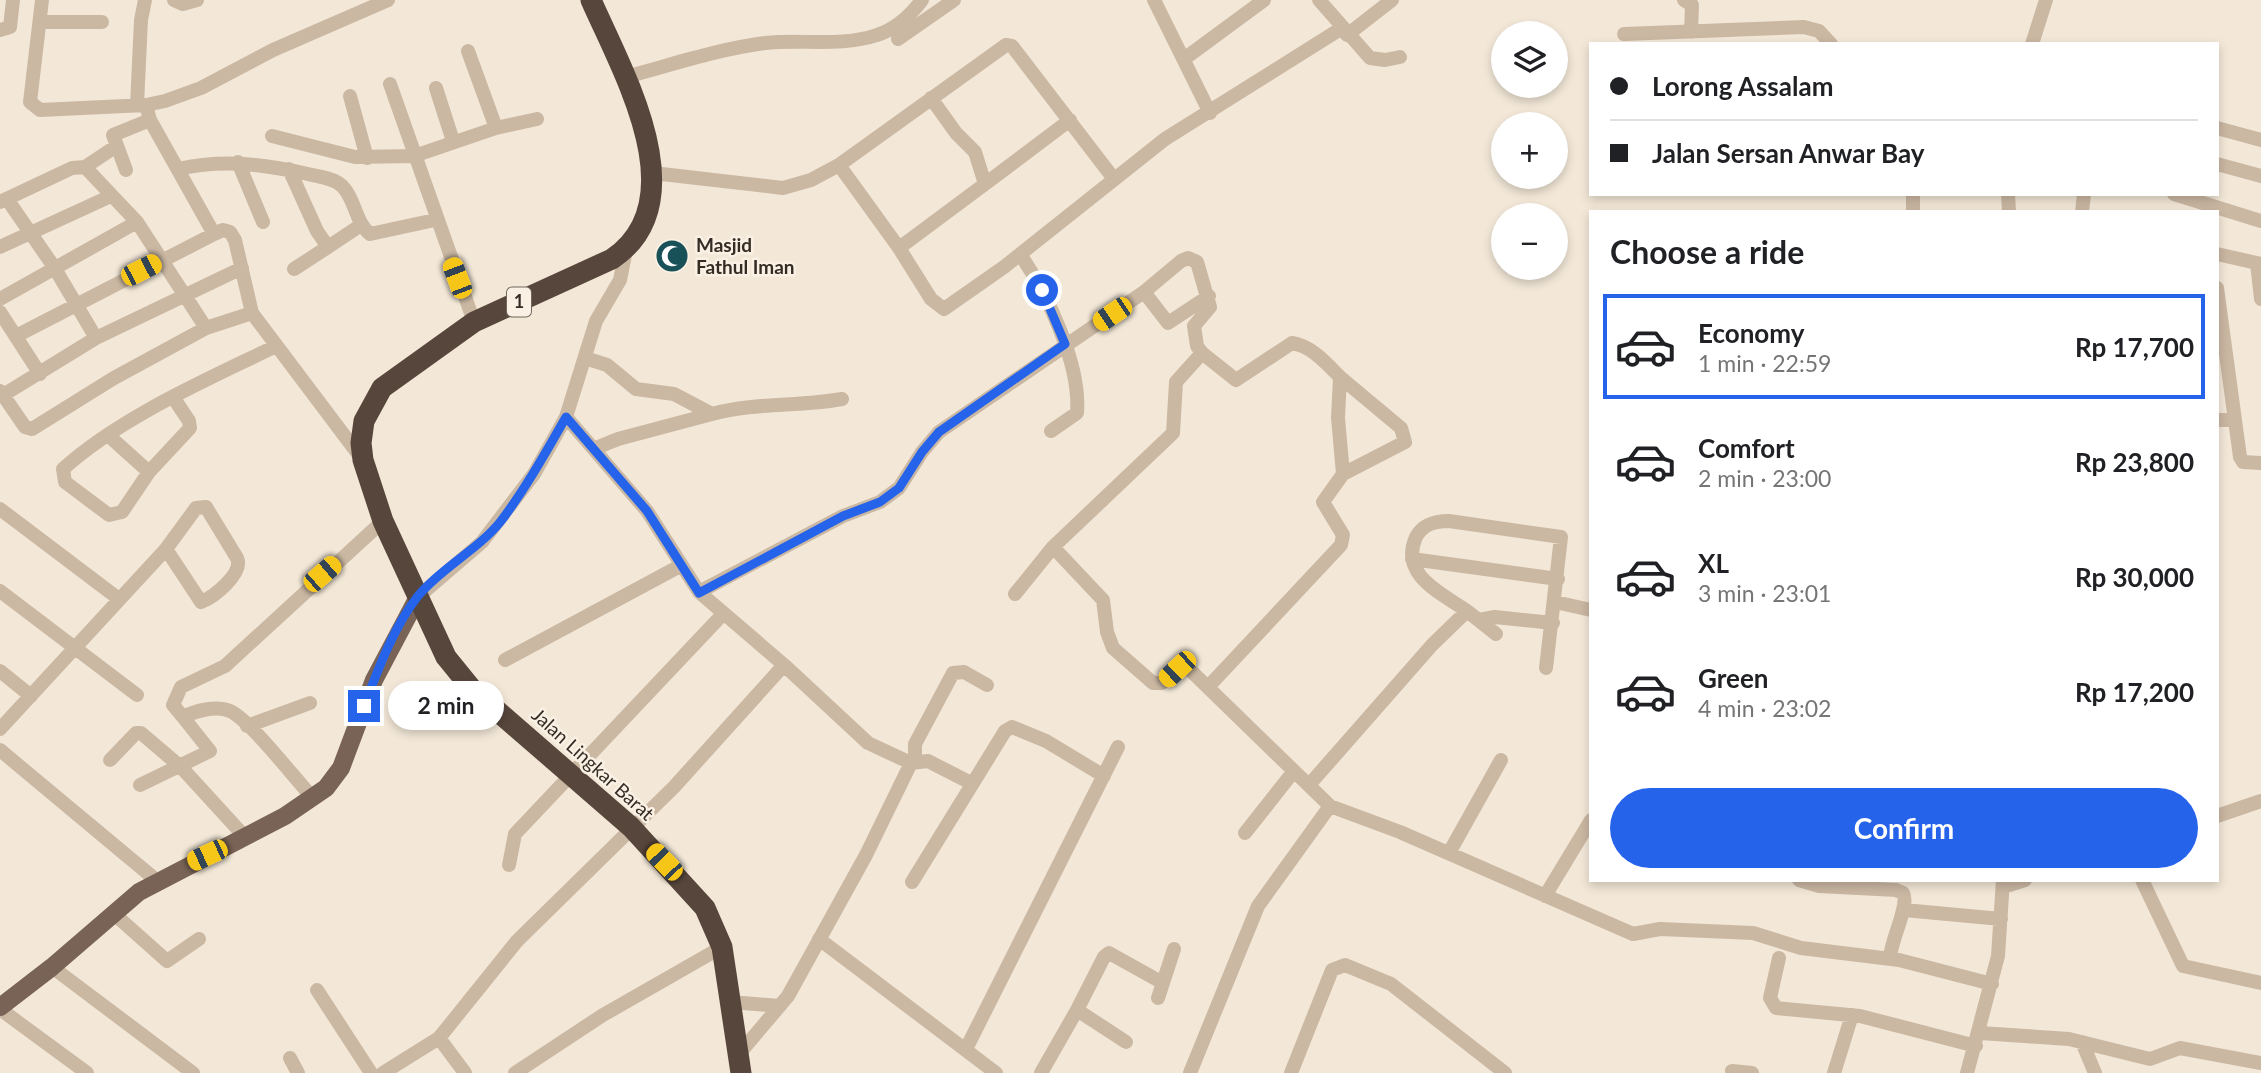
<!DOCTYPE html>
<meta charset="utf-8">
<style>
:root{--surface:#fff;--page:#f2f2f2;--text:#202124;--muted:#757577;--line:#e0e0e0;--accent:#2563eb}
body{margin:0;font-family:Lato,sans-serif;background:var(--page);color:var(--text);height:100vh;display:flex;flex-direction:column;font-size:26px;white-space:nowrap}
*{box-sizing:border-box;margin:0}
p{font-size:23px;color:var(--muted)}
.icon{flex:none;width:38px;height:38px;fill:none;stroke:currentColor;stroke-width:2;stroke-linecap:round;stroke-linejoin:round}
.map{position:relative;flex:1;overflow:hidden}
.sheet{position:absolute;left:1589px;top:210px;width:630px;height:672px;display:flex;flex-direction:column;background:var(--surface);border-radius:0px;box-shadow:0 4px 10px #0003}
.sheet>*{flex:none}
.hud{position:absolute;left:1589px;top:42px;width:630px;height:154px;border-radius:0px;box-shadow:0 4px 10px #0003;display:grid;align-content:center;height:154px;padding:0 21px;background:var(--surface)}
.fabs{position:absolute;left:1491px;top:21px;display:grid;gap:14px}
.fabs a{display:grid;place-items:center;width:77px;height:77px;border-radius:50%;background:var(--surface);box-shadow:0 4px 10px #0003;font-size:35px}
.end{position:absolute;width:32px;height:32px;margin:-16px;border:9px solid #2563eb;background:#fff;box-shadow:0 0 0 4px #fff}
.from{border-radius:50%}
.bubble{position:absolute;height:49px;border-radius:24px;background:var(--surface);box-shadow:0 4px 10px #0003;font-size:23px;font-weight:700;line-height:49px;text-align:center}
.car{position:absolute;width:21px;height:42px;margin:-21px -10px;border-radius:9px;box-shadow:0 0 5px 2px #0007;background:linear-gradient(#f5c518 24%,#345 0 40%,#f5c518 0 76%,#345 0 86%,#f5c518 0)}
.hud b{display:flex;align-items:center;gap:24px;height:66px;font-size:26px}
.hud b+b{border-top:2px solid var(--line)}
.hud i{width:18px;height:18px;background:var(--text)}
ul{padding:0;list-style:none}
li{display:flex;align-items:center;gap:21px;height:105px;margin:0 14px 10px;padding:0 7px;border:4px solid transparent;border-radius:0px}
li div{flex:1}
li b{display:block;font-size:26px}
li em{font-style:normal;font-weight:700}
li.on{border-color:var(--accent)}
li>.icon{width:63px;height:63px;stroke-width:1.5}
h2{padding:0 21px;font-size:32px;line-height:84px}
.primary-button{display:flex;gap:14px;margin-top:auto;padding:14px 21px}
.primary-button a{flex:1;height:80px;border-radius:42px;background:var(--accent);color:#fff;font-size:28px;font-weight:700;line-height:80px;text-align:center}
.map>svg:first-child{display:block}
</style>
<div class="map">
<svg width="2261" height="1073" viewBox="0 0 2261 1073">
<rect width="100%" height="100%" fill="#f3e8d8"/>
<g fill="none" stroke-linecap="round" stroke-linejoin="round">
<!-- minor -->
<path stroke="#cbb8a3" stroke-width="14" d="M42 0 30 102 40 110 146 105 165 101 201 88 273 50 388 0
M174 0 183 4 197 0
M1154 0 1210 113
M1319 0 1370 58 1385 60 1400 57
M1684 0 1692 5 1691 32
M40 22H102
M0 30 10 27 13 0
M1624 34 1804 27 1819 31 1831 44
M1347 35 1392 0
M898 39 954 0
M2032 44 2046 0
M468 51 496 128
M1184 59 1264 0
M625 77C671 65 718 49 765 43 801 39 842 47 877 35 896 29 910 16 922 0
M390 84 474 322
M436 88 453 141
M350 96 367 158
M137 105 141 20 145 0
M146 105 150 120 214 234 223 230 230 232 235 240 252 313
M2217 128 2261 140
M272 136 355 157 414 156 496 128 537 119
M238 162 263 222
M2217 164 2261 176
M839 165 899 248 931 299 944 309 1004 267 1165 139 1342 28
M85 167 137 222 206 328
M178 169C223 159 263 164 308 174 319 177 335 178 343 187 356 201 355 222 370 234L435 220
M289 169 317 231 328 247 361 225
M126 170 113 135 150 120
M653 173 783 188 811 180 839 165 1006 45 1012 46 1114 179
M985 184 1070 120
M2008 194 2009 212
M2174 194 2261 221
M7 199 54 267 96 338
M0 202 72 168 85 167 115 147
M1913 212V194
M2082 212 2084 194
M0 247 111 196
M899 248 985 184 975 152 956 133 931 98
M1020 254C1047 294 1081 364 1077 413L1051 431
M2217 254 2261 264
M2257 263 2261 299
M294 269 328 247
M2217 288 2240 457 2243 462 2261 463
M1144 292 1168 323 1209 296
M0 299 137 222
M0 312 40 374
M16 336 214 234
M1202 353 1236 380 1292 343C1312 346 1327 364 1340 377L1338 418 1343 474 1323 502 1343 535 1341 545 1208 687
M585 358 607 365 636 389 674 394 712 414C755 402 799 407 842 399
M1340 377 1401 428 1405 442 1343 474
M0 391 3 395 96 338 242 268
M3 395 25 427 32 429 114 378 206 328 252 313 362 459
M173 397 189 421 190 428 149 472 122 512 109 515 65 482 63 469C119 418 206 380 274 347
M566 417 647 511 699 592 784 665 868 743 911 763 928 761 971 783
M2217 420H2235
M109 436 149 472
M596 448 618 439 712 414
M0 509 119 599
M1053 547 1103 600 1107 632 1113 648 1153 683H1162L1181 667 1189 669 1330 806
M1412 559 1558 579
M0 591 137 695
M699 592 843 516 880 502 899 488 922 452 939 432 1144 292 1181 261 1188 258 1197 262 1210 307 1194 326 1197 346 1202 353 1176 382 1173 433 1053 547 1015 594
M418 597 482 542 534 474 566 417 596 321 620 280 626 250
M1555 602 1591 610
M1467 611C1441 593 1399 575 1416 537 1423 524 1435 521 1449 521L1561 537 1546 668
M1479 620 1495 617 1553 623
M505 660 680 566
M0 671 31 696
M183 717 173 705 181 687 225 666 383 521
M247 726 310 703
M0 729 166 549 196 508 206 507 237 558C244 573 214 597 201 602L166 549
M0 750 156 880
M110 760 136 733H141L181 767 245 837
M915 761V744L953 673 964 672 987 685
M140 785 210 751 183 717C195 711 216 705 230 711 249 719 296 780 313 798
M1309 785 1432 645 1467 611 1496 634
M2217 816 2261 801
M1245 833 1294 771
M1449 853 1501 760
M509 865 515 834 723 614
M1799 880 1819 886 1896 890 1903 893C1910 905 1891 939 1890 958
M2142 880 2183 966 2261 983
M912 882 1005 731 1012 727 1046 741 1104 776
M2003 887 2025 880
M1545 896 1591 820
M1904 910 2001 919
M113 913 167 961 199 939
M819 939 996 1073
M1779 958 1770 998 1776 1008 1860 1016 1976 1046
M52 967 193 1073
M317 990 371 1073
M1158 998 1174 949
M731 1002 780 1006
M0 1009 87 1073
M1077 1010 1104 957 1109 953 1163 983
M1980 1033 2069 1039 2150 1059 2180 1048 2261 1063
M439 1038 465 1073
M2082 1042 2095 1073
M966 1049 1118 747
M739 1054 788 996 866 855 911 763
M290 1058 298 1073
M1732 1071 1752 1073
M383 1073 439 1038 517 941 674 787 784 665
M515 1073 603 1015 722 947
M1041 1073 1077 1010 1126 1042
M1190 1073 1258 906 1330 806 1400 832 1633 934 1660 929 1753 933 1801 948 1899 960 1992 984
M1291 1073 1332 970 1345 965 1391 984 1505 1073
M1834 1073 1852 1015
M1967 1073 1998 956 2003 880"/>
<!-- major -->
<path stroke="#796356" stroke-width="18" d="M0 1007 52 967 139 892 285 816 326 788 341 768 374 680 418 597"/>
<!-- highway -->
<path stroke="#57463c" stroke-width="21" d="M591 0C622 71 698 201 612 259L474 322 382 388 364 421 361 443 363 460 383 521 446 657 472 689 631 827 705 908 722 947 741 1073"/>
</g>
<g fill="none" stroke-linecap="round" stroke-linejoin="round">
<!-- route -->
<path stroke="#2563eb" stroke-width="9" d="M364 706C378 670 394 626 418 596 442 567 478 550 501 521 526 488 546 452 566 417L647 511 699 593 843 516 880 502 899 488 922 452 939 432 1065 344 1042 290"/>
</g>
<!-- icons -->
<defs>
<symbol id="mosque-disc" viewBox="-11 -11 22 22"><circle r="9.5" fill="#195159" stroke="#faf1e4"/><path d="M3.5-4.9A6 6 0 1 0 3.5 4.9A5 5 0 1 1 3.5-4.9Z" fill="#fff"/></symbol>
</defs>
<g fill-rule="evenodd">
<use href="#mosque-disc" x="653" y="237" width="38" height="38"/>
</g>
<g text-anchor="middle" stroke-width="5" stroke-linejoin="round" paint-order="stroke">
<!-- shield labels -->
<rect fill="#faf1e4" stroke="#71675f" stroke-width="2" x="507" y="287.5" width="24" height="29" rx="5"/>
<g font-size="18" font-weight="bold" fill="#362c26">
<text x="519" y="308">1</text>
</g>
<!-- poi labels -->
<g font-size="19" font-weight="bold" fill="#362c26" stroke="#faf1e4" text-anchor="start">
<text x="696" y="252">Masjid<tspan x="696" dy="22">Fathul Iman</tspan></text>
</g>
<!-- street labels -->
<g font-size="19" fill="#362c26" stroke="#faf1e4">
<text transform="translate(593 764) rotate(42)" y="7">Jalan Lingkar Barat</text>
</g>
</g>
</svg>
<div class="fabs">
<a><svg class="icon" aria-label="layers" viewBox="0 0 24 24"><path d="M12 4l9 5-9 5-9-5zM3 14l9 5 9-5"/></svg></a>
<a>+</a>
<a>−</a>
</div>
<i class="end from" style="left:1042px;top:290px"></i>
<i class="end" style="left:364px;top:706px"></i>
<div class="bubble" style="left:388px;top:681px;width:116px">2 min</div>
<i class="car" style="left:141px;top:270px;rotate:63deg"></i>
<i class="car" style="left:457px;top:278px;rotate:339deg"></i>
<i class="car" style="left:1112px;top:314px;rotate:236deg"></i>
<i class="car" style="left:322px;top:574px;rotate:49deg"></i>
<i class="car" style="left:1177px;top:669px;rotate:227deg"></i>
<i class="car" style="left:207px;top:855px;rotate:245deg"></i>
<i class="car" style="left:664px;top:862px;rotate:316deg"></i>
<div class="hud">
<b><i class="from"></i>Lorong Assalam</b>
<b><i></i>Jalan Sersan Anwar Bay</b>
</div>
<section class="sheet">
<h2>Choose a ride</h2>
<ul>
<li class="on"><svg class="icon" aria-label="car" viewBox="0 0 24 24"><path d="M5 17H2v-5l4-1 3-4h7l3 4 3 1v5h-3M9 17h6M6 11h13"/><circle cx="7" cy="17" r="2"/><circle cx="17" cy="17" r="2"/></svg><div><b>Economy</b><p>1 min · 22:59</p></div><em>Rp 17,700</em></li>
<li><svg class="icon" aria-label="car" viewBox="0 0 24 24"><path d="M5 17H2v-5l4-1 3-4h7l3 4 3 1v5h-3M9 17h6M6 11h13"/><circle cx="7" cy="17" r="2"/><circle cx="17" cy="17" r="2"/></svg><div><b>Comfort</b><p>2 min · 23:00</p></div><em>Rp 23,800</em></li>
<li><svg class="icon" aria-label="car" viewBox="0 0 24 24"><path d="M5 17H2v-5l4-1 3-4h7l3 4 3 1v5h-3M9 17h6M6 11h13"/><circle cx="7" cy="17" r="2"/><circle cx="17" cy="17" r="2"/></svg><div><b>XL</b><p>3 min · 23:01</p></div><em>Rp 30,000</em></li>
<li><svg class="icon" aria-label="car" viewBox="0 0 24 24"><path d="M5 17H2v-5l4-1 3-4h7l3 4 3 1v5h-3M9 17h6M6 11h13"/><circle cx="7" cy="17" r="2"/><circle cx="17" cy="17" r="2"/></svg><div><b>Green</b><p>4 min · 23:02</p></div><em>Rp 17,200</em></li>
</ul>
<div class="primary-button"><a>Confirm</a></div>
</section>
</div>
